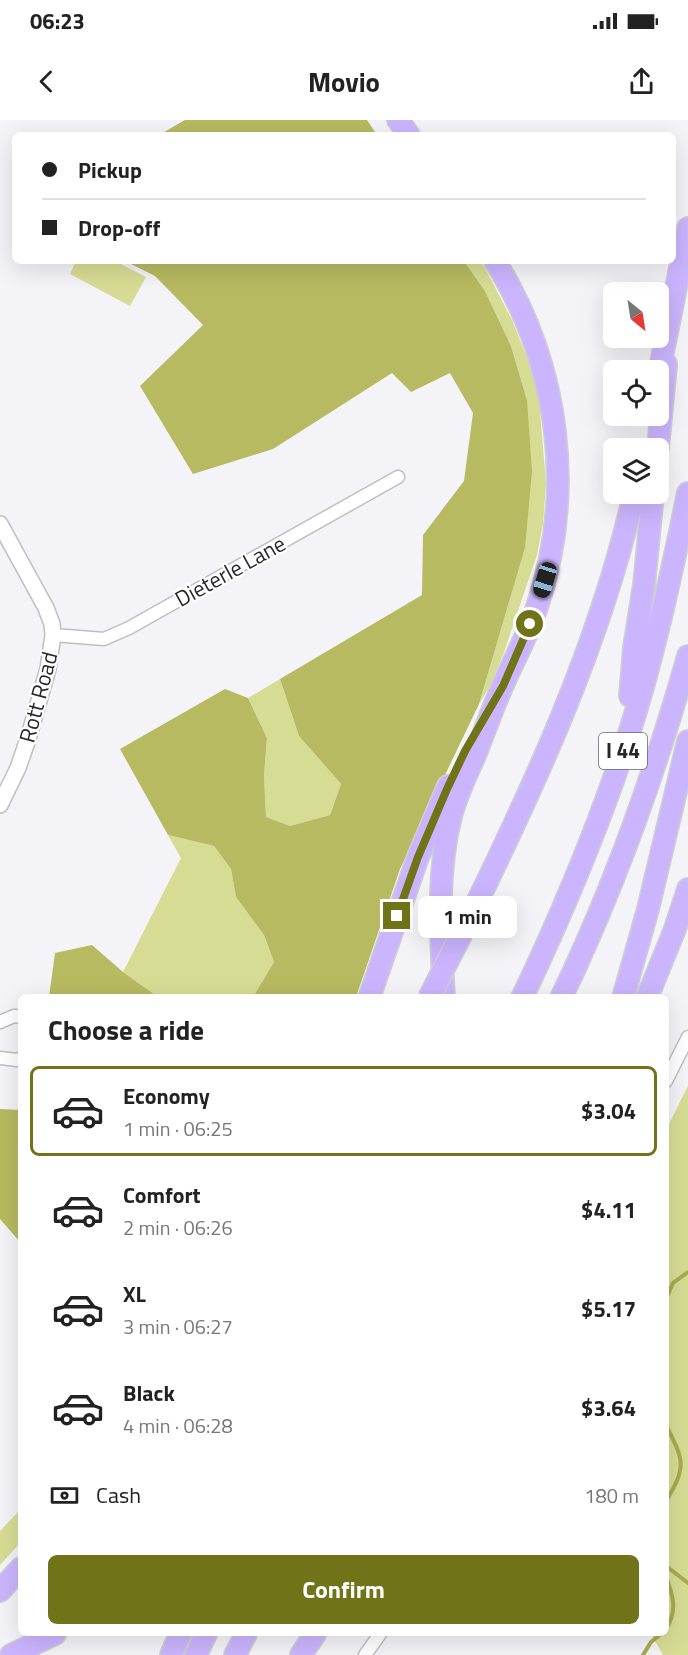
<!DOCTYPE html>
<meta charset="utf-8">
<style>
:root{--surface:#fff;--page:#f2f2f2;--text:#222;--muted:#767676;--line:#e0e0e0;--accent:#717319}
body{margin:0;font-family:"Titillium Web",sans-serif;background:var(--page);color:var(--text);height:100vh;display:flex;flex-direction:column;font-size:22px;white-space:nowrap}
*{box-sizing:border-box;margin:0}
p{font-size:20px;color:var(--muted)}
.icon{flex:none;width:33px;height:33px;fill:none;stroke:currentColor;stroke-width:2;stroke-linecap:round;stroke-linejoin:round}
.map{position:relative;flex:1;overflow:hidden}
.side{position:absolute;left:18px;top:874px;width:651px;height:642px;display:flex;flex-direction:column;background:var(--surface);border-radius:9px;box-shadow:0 6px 24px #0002}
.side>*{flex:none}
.hud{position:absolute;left:12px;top:12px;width:664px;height:132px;border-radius:9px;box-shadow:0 6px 24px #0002;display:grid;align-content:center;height:132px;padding:0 30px;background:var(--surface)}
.needle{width:39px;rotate:150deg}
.buttons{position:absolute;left:603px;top:162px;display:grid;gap:12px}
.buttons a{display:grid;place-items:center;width:66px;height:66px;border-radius:9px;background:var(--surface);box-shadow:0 6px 24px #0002;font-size:30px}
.end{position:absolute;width:27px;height:27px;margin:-14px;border:8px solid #717319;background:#fff;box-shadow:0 0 0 3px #fff}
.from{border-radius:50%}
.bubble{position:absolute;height:42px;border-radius:9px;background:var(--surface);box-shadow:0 6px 24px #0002;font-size:20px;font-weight:700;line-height:42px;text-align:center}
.car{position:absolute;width:18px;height:36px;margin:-18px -9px;border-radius:8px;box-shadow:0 0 4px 2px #0007;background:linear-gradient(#222 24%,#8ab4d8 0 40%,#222 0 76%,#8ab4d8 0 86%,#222 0)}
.hud b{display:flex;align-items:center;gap:21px;height:57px;font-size:22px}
.hud b+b{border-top:2px solid var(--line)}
.hud i{width:15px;height:15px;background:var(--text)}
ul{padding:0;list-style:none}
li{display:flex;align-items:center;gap:18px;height:90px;margin:0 12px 9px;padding:0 18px;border:3px solid transparent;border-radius:9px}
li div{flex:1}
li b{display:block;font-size:22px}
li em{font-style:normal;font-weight:700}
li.active{border-color:var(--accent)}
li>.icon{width:54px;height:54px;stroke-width:1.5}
h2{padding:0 30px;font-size:27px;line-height:72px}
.pay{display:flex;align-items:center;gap:15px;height:66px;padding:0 30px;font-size:22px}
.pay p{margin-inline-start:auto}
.primary-button{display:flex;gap:12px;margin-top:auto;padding:12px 30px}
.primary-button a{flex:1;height:69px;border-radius:9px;background:var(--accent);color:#fff;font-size:24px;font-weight:700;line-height:69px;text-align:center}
.status{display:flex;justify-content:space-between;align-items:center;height:42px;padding:0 30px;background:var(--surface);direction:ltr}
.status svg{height:16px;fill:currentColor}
header{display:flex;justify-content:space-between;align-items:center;height:78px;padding:0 30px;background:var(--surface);font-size:27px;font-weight:700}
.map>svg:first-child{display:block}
</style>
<div class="status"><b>06:23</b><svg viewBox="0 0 49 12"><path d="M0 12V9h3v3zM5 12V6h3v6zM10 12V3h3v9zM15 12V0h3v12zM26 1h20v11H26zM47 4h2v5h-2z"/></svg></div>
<header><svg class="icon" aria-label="back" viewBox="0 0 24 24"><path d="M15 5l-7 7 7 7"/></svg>Movio<svg class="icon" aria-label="share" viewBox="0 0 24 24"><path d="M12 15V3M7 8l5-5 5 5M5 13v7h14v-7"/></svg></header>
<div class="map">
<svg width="688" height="1535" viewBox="0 0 688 1535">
<rect width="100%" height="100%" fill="#f4f3f7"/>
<!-- green -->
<path fill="#d7dc94" d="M76 141H115L146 157 130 186 70 154Z
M464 141H480L484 146 512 200 530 245 539 279 546 363 543 404 537 435 503 535 490 566 479 584 525 428 527 280 511 226 485 171Z
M280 559 299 616 341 664 330 695 290 706 266 697 264 656 267 618 248 578Z
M168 715 214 726 231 749 236 777 264 815 274 842 253 877H158L123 852 181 738Z
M688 966V1535H663L651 1514H666V1010Z
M21 1389V1422L0 1445V1411Z"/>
<!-- forest -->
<path fill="#b7ba60" d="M185 0H367L377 15H159Z
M125 141H464L485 171 511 226 527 280 532 351 525 428 479 584 400 749 356 877H253L274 842 264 815 236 777 231 749 214 726 168 715 120 629 225 569 248 578 267 618 264 656 266 697 290 706 330 695 341 664 299 616 280 559 422 475 423 415 464 361 473 293 450 253 411 272 392 253 273 329 193 354 140 266 203 205 155 156Z
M92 825 123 852 158 877H49L55 833Z
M0 989 21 990 20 1122 0 1099Z"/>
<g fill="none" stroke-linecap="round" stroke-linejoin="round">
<!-- stream -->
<path stroke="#a7ab50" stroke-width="4" d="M666 1179 673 1163 688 1152
M666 1305C684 1341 687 1346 666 1381
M666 1446 688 1463
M666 1457C673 1475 678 1491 666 1509
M643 1535 651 1522 661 1514"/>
<defs>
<path id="minor" d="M53 515 104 519 129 508 398 357
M0 902 14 896 21 897
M0 938 17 940 21 938
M666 961 688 917
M365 1535 380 1514"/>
<path id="tertiary" d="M0 404 46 488 52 504 53 515 48 549 28 619 18 648 0 685"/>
<path id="motorway" d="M398 0 409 15
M658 257 688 108
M658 328 666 244
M630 576 634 528 644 465 653 374
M468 801C535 664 600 524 634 374
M369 878 418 737 448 666
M444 878C441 818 436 755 451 696 457 674 467 654 476 633 485 610 493 587 503 565 514 540 527 516 536 490 576 373 560 246 495 141
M522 878C562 794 598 708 627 620 653 540 671 456 688 373
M561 878C614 768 655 653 688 536
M623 878 648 789 688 621
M647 878 675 809 688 769
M0 1471 21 1448
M11 1535 55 1514
M171 1535 180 1514
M196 1535 206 1514
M235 1535 246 1514
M301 1535 315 1514"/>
</defs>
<!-- minor casing -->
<use href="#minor" stroke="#c0bec3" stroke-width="15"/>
<!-- tertiary casing -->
<use href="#tertiary" stroke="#c0bec3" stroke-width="18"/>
<!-- motorway casing -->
<use href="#motorway" stroke="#cfcfd0" stroke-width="24"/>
<!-- minor -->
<use href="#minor" stroke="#fff" stroke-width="12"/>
<!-- tertiary -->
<use href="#tertiary" stroke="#fff" stroke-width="15"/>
<!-- motorway -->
<use href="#motorway" stroke="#cbb5fe" stroke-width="21"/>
<defs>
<path id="motorway-bridge" d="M429 878 468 801"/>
</defs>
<!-- motorway-bridge casing -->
<use href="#motorway-bridge" stroke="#cfcfd0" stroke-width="24" stroke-linecap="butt"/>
<!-- motorway-bridge -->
<use href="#motorway-bridge" stroke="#cbb5fe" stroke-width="21"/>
</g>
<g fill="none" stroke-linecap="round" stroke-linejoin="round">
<!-- route -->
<path stroke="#717319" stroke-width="8" d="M397 796 418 737 447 669 465 631 503 566 530 504"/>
</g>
<g text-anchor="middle" stroke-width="4.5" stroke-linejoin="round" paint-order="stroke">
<!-- shield labels -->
<rect fill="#fff" stroke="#686768" stroke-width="1.5" x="599" y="613" width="48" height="36" rx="4.5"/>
<g font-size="21" font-weight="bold" fill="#272628">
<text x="623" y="638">I 44</text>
</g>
<!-- street labels -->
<g font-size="22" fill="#272628" stroke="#fff">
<text transform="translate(230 451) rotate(-29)" y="8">Dieterle Lane</text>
<text transform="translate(38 577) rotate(-75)" y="8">Rott Road</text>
</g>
</g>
</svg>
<div class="buttons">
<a><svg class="needle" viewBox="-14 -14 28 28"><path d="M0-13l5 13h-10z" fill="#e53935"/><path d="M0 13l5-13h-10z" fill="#767676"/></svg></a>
<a><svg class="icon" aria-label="locate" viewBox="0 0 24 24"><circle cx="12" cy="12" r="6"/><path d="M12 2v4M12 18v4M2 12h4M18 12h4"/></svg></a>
<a><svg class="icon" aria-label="layers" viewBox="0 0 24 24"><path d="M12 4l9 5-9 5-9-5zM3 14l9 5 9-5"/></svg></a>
</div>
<i class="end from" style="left:530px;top:504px"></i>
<i class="end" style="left:397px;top:796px"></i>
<div class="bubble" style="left:418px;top:776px;width:99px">1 min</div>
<i class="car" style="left:545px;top:460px;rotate:197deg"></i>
<div class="hud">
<b><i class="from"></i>Pickup</b>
<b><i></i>Drop-off</b>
</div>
<section class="side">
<h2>Choose a ride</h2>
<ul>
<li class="active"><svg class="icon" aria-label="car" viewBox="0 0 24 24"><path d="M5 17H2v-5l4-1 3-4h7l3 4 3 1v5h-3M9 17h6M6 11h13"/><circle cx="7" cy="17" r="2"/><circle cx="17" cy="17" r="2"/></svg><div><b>Economy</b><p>1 min · 06:25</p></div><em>$3.04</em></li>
<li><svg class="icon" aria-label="car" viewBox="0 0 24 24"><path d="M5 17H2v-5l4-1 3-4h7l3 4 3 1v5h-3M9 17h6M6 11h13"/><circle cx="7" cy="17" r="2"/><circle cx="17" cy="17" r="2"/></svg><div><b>Comfort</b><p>2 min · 06:26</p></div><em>$4.11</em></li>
<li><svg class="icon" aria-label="car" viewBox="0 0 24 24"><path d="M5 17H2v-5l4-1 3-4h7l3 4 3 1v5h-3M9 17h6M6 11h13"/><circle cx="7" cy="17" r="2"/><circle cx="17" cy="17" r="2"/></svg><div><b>XL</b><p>3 min · 06:27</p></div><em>$5.17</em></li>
<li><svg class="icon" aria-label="car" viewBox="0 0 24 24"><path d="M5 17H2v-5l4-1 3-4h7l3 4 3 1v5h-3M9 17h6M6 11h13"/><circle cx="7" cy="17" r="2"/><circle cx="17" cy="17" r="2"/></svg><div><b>Black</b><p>4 min · 06:28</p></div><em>$3.64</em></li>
</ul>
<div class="pay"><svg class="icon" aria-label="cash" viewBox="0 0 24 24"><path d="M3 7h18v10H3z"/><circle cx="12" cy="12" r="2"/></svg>Cash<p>180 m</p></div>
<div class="primary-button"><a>Confirm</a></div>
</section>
</div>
